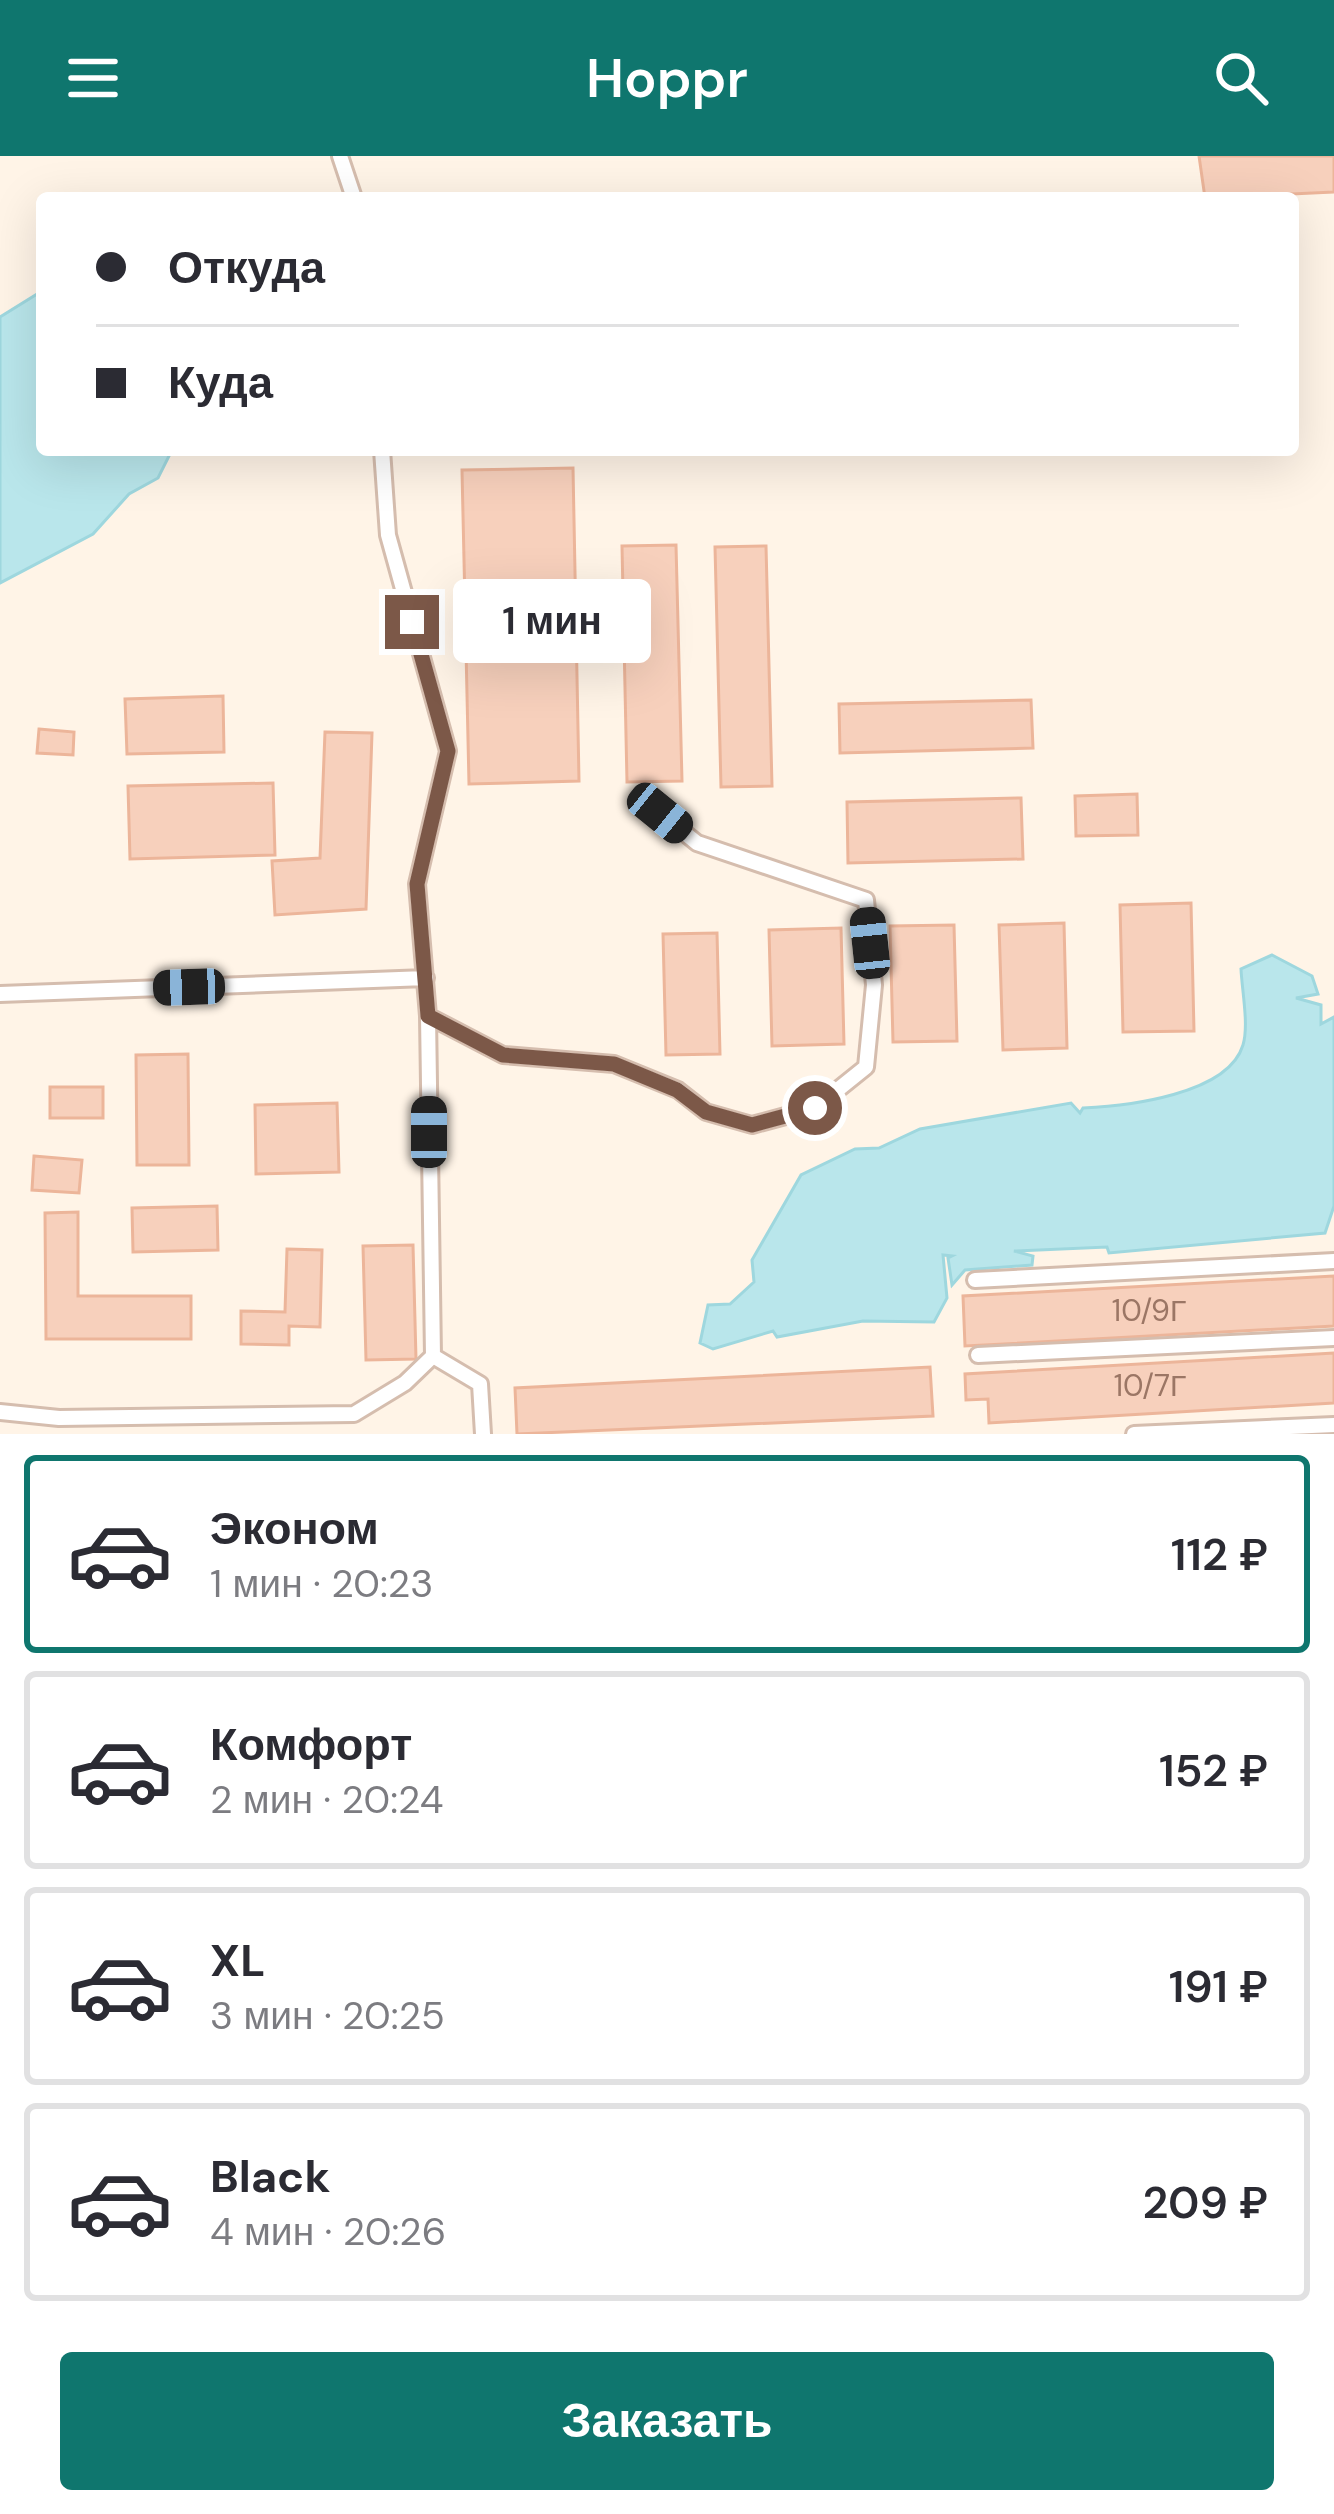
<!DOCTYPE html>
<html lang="ru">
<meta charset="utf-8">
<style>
:root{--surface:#fff;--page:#f2f2f3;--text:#2b2b33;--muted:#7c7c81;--line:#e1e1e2;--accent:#0f766e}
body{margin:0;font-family:"DM Sans",sans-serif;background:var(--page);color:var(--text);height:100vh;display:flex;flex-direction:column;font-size:45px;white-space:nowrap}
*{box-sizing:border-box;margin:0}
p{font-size:39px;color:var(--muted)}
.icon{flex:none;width:66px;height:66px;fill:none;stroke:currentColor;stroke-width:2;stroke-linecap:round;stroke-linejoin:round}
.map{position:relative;height:1278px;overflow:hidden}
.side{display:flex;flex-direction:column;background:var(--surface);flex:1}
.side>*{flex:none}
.hud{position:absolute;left:36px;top:36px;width:1263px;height:264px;border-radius:12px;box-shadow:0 12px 48px #0002;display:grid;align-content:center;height:264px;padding:0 60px;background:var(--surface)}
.end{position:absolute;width:54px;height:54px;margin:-27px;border:15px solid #7c5848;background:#fff;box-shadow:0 0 0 6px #fff}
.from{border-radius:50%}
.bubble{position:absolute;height:84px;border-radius:12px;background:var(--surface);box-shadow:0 12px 48px #0002;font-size:39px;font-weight:600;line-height:84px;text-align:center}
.car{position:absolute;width:36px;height:72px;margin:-36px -18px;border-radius:15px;box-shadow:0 0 9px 3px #0007;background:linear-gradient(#222 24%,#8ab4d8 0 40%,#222 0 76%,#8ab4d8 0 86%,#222 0)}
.hud b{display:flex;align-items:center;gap:42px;height:114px;font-size:45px}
.hud b+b{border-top:3px solid var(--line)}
.hud i{width:30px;height:30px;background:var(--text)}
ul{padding:21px 0 0;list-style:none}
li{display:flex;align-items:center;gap:36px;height:198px;margin:0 24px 18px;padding:0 36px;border:6px solid var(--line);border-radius:12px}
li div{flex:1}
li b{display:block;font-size:45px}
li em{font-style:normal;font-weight:600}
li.selected{border-color:var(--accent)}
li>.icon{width:108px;height:108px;stroke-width:1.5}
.primary-button{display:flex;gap:24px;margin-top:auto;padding:24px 60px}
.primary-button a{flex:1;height:138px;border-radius:12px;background:var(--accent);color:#fff;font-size:48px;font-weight:600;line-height:138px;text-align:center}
header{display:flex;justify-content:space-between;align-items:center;height:156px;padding:0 60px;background:var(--accent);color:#fff;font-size:54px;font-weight:600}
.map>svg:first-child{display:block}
</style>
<header><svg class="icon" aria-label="menu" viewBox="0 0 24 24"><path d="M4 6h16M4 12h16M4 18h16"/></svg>Hoppr<svg class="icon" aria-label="search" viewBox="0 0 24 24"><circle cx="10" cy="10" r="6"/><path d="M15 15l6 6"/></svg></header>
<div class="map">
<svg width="1334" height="1278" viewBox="0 0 1334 1278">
<rect width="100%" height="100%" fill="#fff4e7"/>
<!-- water -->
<path fill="#b9e6eb" stroke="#9ed7de" stroke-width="3" d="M42 135V294H172L158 322 129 338 93 378 0 427V161Z
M1272 799 1312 820 1318 838 1296 842 1321 849V868L1334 861V1050L1325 1077 1109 1097 1107 1091 1014 1095 1033 1100 1032 1109 965 1114 952 1129 948 1102 952 1100 943 1099 947 1142 934 1166 863 1165 777 1181 773 1175 713 1193 700 1187 708 1149 730 1148 754 1126 752 1104 801 1019 855 993 879 992 920 973 1071 947 1080 957 1083 952C1126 950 1228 939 1243 889 1249 869 1242 835 1241 813Z"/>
<!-- building -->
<path fill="#f7d0bc" stroke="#ecb59a" stroke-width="3" d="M1199 0H1334V36L1205 42Z
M573 312 579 625 469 628 462 314Z
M676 389 682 625 627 626 622 390Z
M766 390 772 630 721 631 715 391Z
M223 540 224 596 127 598 125 543Z
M1031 544 1033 592 840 597 839 548Z
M39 573 74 576 73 599 37 597Z
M325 576 372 577 366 753 275 759 272 705 320 702Z
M273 627 275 699 130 703 128 630Z
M1137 638 1138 679 1076 680 1075 640Z
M1021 642 1023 703 848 707 847 646Z
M1191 747 1194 875 1123 876 1120 749Z
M1064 767 1067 892 1003 894 999 769Z
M954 769 957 885 893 886 890 770Z
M841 772 844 888 772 890 769 774Z
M717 777 720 898 666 899 663 778Z
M188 898 189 1009H137L136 899Z
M50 931H103V962H50Z
M337 947 339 1016 256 1018 255 949Z
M34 1000 82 1004 79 1037 32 1034Z
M217 1050 218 1094 133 1096 132 1052Z
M78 1056V1140H191V1183H46L45 1057Z
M413 1089 416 1203 366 1204 363 1090Z
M287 1093 322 1094 320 1171 289 1170V1189L241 1188V1155L285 1156Z
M1334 1120V1170L965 1190 963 1140Z
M1334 1197V1247L989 1267 988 1243 966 1244 965 1218Z
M930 1211 933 1260 517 1278 515 1232Z"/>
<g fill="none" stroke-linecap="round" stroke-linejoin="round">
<defs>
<path id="service" d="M340 0 354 42
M382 294 388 379 448 595 417 728 428 860 433 1200
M0 838 426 822
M428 860 503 899 614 908 678 934 706 956 752 969 815 952 866 911 874 829 866 744 697 687 660 657
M975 1124 1334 1105
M978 1199 1334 1182
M0 1256 59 1262 354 1258 405 1227 433 1200 480 1228 483 1278
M1134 1278 1334 1269"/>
</defs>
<!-- service casing -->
<use href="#service" stroke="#d5bdae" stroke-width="20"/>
<!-- service -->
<use href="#service" stroke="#fff" stroke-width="14"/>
</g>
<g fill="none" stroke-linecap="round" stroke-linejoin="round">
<!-- route -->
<path stroke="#7c5848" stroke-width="15" d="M412 466 448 595 417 728 428 860 503 899 614 908 677 934 706 956 752 969 815 952"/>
</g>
<g text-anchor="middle" stroke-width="9" stroke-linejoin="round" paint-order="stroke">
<!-- number labels -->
<g font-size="30" fill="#9b7665">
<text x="1149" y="1165">10/9Г</text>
<text x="1150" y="1240">10/7Г</text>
</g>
</g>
</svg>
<i class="end from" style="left:815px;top:952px"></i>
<i class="end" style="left:412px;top:466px"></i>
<div class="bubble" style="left:453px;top:423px;width:198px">1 мин</div>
<i class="car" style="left:660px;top:657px;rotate:129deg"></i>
<i class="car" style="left:870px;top:787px;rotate:354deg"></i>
<i class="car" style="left:189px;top:831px;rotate:268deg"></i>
<i class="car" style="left:429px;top:976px;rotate:0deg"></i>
<div class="hud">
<b><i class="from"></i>Откуда</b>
<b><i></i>Куда</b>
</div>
</div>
<section class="side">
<ul>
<li class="selected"><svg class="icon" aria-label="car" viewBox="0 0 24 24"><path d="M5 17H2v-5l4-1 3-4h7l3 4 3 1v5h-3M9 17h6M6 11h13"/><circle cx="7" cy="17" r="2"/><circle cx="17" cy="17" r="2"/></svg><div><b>Эконом</b><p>1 мин · 20:23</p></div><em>112 ₽</em></li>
<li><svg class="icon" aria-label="car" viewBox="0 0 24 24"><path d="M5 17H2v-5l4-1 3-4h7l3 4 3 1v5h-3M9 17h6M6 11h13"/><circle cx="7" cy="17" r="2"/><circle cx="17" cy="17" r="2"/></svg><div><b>Комфорт</b><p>2 мин · 20:24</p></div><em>152 ₽</em></li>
<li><svg class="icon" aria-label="car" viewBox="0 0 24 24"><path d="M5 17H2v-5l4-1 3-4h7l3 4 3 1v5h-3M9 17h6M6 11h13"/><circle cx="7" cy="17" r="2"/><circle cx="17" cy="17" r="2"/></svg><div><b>XL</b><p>3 мин · 20:25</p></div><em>191 ₽</em></li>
<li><svg class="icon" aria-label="car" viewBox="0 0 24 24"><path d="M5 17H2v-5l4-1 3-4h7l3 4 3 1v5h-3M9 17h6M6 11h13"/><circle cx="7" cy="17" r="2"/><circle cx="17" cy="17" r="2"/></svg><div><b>Black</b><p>4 мин · 20:26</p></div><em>209 ₽</em></li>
</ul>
<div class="primary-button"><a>Заказать</a></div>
</section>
